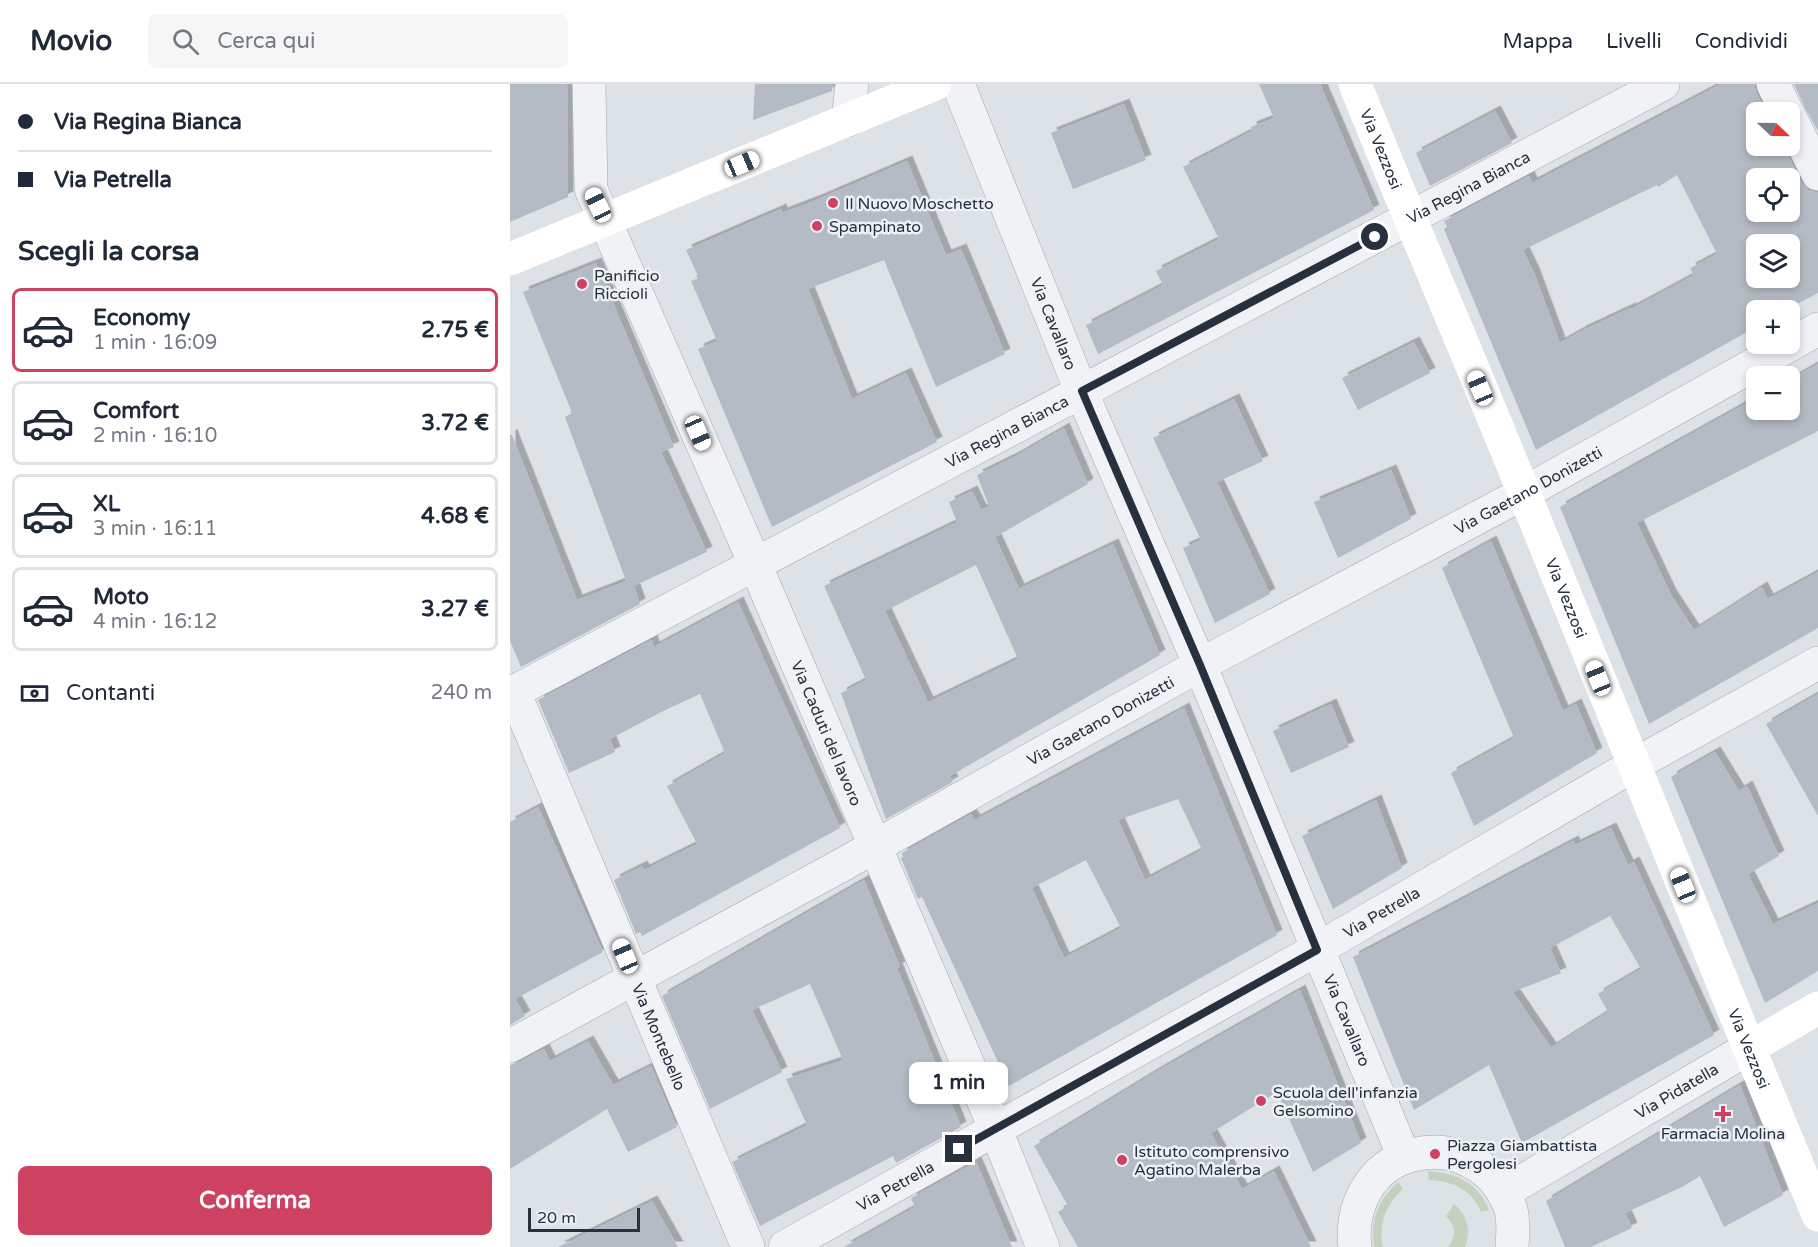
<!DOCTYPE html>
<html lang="it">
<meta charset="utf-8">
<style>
:root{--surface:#fff;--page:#f6f6f7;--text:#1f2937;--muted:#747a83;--line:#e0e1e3;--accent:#cd4260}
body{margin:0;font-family:"Varela Round",sans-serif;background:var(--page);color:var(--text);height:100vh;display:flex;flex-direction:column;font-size:22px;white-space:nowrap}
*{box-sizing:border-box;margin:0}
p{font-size:20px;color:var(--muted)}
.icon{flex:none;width:33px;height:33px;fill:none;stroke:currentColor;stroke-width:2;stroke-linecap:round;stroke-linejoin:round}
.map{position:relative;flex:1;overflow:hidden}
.sheet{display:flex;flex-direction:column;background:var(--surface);width:510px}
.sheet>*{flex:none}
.guide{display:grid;align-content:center;height:132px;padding:0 18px;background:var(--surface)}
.needle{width:39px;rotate:112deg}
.tools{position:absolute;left:1236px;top:18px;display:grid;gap:12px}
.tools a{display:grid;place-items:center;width:54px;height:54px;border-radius:9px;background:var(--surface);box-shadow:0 3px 9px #0003;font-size:30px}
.scale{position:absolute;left:18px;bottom:15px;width:112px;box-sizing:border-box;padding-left:6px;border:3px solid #27313e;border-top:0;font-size:16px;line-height:21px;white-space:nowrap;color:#27313e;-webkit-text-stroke:4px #edf1f5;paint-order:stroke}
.end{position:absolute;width:27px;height:27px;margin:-14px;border:8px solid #27313e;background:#fff;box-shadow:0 0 0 3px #fff}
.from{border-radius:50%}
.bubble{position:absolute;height:42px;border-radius:9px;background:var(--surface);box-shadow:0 3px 9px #0003;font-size:20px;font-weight:700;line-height:42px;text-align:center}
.car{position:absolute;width:18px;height:36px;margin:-18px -9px;border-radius:8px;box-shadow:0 0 4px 2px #0007;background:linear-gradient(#fff 24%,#345 0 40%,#fff 0 76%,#345 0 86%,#fff 0)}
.guide b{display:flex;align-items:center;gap:21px;height:57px;font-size:22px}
.guide b+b{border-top:2px solid var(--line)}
.guide i{width:15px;height:15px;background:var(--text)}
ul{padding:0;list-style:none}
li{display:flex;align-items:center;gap:18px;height:84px;margin:0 12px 9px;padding:0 6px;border:3px solid var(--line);border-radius:9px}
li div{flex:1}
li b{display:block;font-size:22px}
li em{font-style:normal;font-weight:700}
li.selected{border-color:var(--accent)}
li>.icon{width:54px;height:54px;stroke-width:1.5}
h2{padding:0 18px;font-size:27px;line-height:72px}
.pay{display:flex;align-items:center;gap:15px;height:66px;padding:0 18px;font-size:22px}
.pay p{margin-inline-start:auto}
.cta{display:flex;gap:12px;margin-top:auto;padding:12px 18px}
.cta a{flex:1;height:69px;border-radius:9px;background:var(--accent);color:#fff;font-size:24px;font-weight:700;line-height:69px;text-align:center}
header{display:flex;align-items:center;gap:36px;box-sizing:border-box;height:84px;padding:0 30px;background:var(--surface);border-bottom:2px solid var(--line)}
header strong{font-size:28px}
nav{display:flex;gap:33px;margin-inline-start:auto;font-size:21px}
.search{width:420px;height:54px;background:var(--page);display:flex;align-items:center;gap:15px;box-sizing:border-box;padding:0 21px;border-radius:9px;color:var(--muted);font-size:22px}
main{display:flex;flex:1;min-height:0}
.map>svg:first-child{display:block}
</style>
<header>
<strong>Movio</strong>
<div class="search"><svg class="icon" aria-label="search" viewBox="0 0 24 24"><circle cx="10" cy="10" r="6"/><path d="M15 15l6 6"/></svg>Cerca qui</div>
<nav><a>Mappa</a><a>Livelli</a><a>Condividi</a></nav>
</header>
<main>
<section class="sheet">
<div class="guide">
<b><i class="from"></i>Via Regina Bianca</b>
<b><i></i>Via Petrella</b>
</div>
<h2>Scegli la corsa</h2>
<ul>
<li class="selected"><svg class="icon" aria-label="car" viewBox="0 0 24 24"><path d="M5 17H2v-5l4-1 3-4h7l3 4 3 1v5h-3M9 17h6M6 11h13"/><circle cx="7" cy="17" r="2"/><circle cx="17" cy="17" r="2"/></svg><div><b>Economy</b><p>1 min · 16:09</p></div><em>2.75 €</em></li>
<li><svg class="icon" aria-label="car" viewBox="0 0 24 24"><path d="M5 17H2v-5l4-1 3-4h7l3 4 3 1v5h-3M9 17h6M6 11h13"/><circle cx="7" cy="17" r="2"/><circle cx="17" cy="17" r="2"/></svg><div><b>Comfort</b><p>2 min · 16:10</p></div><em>3.72 €</em></li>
<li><svg class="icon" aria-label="car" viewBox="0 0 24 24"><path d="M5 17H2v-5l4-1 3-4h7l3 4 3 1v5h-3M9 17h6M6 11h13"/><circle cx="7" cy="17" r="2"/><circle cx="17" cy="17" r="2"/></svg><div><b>XL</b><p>3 min · 16:11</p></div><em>4.68 €</em></li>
<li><svg class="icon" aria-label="car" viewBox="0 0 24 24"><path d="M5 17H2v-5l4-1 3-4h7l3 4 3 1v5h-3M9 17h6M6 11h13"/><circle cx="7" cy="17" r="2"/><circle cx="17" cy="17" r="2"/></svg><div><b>Moto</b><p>4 min · 16:12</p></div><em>3.27 €</em></li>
</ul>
<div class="pay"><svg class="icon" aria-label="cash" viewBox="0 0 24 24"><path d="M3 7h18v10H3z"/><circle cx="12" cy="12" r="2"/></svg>Contanti<p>240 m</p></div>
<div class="cta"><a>Conferma</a></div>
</section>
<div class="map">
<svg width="1308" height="1163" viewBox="0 0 1308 1163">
<defs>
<filter id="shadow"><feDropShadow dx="5.5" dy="-5.5" stdDeviation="0" flood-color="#0004"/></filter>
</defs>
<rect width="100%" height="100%" fill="#dde2e7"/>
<!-- green -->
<path fill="#c4d1bf" d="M918 1087C946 1089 968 1098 979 1126L971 1128C962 1105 941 1097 919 1096Z
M888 1098 893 1105C876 1121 868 1140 873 1163H864C861 1134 867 1118 888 1098Z
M944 1120C958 1131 961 1147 955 1163H938C947 1152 946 1142 936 1132Z"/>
<!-- building -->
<path fill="#b5bbc4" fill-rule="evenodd" filter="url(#shadow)" d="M0 0H57L58 113 0 138Z
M245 0H323L322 7 243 36Z
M749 0H810L864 126 588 270 576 241 653 201 646 187 709 155 673 83 742 47 741 43 764 34Z
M1211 0H1244L1246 8 1256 28H1246V62H1273L1292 99 1298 106 1308 109V209L1276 226H1246V243L1026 366 934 145 937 143 934 137 1019 92 1022 99ZM1167 91 1207 170 1180 184 1184 191 1121 225 1120 224 1073 246 1050 259 1024 189 1013 166 1147 101 1148 103ZM1246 94H1280V128H1246ZM1246 160H1280V194H1246Z
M1284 0H1308V47L1294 22Z
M614 20 636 76 563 105 541 49Z
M985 27 1002 59 920 102 906 69Z
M397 77 436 171 451 165 495 270 426 303 374 176 298 205 342 315 396 289 427 358 262 443 188 265 207 257 181 197 189 194 176 166 271 125 272 129 306 116Z
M86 179 164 363 151 368 197 468 124 502 130 520 11 583 0 557V351H2L67 516 116 497 55 333 62 329 13 208Z
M904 258 920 289 848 326 832 294Z
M1308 280V347L1127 439 1161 511 1184 546 1252 503 1258 515 1308 488V544L1139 640 1050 423 1246 314V326H1280V296Z
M724 315 753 377 707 398 760 510 705 539 673 464 691 456 643 354Z
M554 344 578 400 485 453 509 505 603 460 650 571 440 692 443 698 376 735 331 609 356 596 314 502 447 438 439 418 462 407 471 426 479 422 467 391 504 373ZM466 481 508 575 418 618 375 527Z
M881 386 901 435 828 474 804 418Z
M981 457 1053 627 1066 620 1087 669 964 742 941 689 1004 654 932 484Z
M228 518 330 744 132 852 130 848 126 850 104 796 132 782 134 786 187 760 157 702 215 669 190 610 153 627 100 655 105 668 59 689 28 616 142 556 144 563Z
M1308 610V732L1256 640Z
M821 620 839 663 781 689 763 647Z
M674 624 767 851 499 1002 412 813 408 815 391 774 393 773 392 769 461 730 465 736ZM668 715 692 766 635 796 608 736ZM576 776 611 844 554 874 522 804Z
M1205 668 1229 707 1237 702 1269 772 1238 790 1263 840 1308 819V887L1255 919 1161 693Z
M866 716 892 784 823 825 792 752Z
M28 723 93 868 5 915 15 932 0 941V738Z
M1101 744 1118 781 1124 778 1204 951 1012 1059 979 981 904 1026 843 873 1063 757 1065 761ZM1100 832 1131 885 1088 910 1098 928 1041 964 1003 908 1051 889 1040 864Z
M354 796 390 883 387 884 451 1043 386 1079 383 1072 250 1142 222 1078 297 1041 276 995 333 976 300 900 242 926 272 988 200 1025 152 912Z
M790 906 851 1059 803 1088 767 1008 701 1049 732 1105 764 1087 801 1163H568L548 1128 558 1122 524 1062 649 986Z
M78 957 103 1001 141 982 167 1043 118 1068 97 1025 0 1085V981L9 978 34 965 40 977Z
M1230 1001 1273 1111 1214 1143 1190 1092 1172 1103 1115 1129 1122 1144 1081 1163H1055L1036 1117Z
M466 1078 502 1163H334L405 1123 401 1114Z
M142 1117 168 1163H48Z"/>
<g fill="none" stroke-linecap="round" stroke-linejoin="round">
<defs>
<g id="street">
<path id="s1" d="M79 0 81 105 245 480 485 1044 533 1163"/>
<path id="s2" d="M448 0 571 307 690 581 894 1073"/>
<path d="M1263 0 1277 28"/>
<path d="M1280 33 1308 90"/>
<path d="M338 36 342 0"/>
<path id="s3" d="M4 608 238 1163"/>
<path id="s4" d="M0 610 1153 0"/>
<path id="s5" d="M0 962 330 782 690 581 1014 409 1308 245"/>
<path id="s6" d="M994 1108 1239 964"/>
<path id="s7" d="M275 1163 806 866 1124 681 1308 579"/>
<path d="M845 1163C840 1122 861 1081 903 1071 918 1067 933 1067 948 1072 963 1077 976 1085 986 1098 992 1106 998 1116 1001 1126 1004 1138 1003 1151 1002 1163"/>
</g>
</defs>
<!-- street casing -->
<use href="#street" stroke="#a3a9b1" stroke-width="34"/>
<!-- street -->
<use href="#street" stroke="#f0f2f6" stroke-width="33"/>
<!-- secondary -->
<g stroke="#fff" stroke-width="33">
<path id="s8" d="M845 0C900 137 959 272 1014 409 1112 649 1208 891 1308 1131"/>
<path d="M0 175 425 0"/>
<path d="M1239 964 1308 924"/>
</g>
</g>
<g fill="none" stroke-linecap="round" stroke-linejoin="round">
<!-- route -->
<path stroke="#27313e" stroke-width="8" d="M449 1065 807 866 690 581 572 307 865 153"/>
</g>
<!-- markers -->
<g fill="#cd4260" stroke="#edf1f5" stroke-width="2">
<circle cx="323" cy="119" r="6"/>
<circle cx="307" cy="142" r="6"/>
<circle cx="72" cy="200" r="6"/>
<circle cx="751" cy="1017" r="6"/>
<path d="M1210 1021h6v6h6v6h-6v6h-6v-6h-6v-6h6z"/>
<circle cx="925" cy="1070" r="6"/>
<circle cx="612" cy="1076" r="6"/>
</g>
<g text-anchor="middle" stroke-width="5" stroke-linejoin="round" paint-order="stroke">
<!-- street labels -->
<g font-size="16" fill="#27313e" stroke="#edf1f5">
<text dy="6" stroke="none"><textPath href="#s8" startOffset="70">Via Vezzosi</textPath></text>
<text dy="6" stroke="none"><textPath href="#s4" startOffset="1084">Via Regina Bianca</textPath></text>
<text dy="6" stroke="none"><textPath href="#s2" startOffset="258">Via Cavallaro</textPath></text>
<text dy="6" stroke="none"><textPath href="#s4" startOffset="562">Via Regina Bianca</textPath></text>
<text dy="6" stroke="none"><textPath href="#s5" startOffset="1160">Via Gaetano Donizetti</textPath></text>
<text dy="6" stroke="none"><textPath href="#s8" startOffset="556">Via Vezzosi</textPath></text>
<text dy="6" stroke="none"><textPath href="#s5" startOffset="674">Via Gaetano Donizetti</textPath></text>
<text dy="6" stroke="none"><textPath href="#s1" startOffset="698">Via Caduti del lavoro</textPath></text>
<text dy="6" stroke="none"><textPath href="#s7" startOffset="684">Via Petrella</textPath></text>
<text dy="6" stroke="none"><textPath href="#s2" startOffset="1014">Via Cavallaro</textPath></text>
<text dy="6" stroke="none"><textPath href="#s3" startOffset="374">Via Montebello</textPath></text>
<text dy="6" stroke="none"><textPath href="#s8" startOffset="1042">Via Vezzosi</textPath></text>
<text dy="6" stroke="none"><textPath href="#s6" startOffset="200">Via Pidatella</textPath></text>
<text dy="6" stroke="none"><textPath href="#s7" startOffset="126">Via Petrella</textPath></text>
</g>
<!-- poi labels -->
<g font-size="16" fill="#27313e" stroke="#edf1f5" text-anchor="start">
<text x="335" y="125">Il Nuovo Moschetto</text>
<text x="319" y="148">Spampinato</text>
<text x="84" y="197">Panificio<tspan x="84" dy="18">Riccioli</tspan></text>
<text x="763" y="1014">Scuola dell'infanzia<tspan x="763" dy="18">Gelsomino</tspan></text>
<text x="1213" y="1055" text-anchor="middle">Farmacia Molina</text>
<text x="937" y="1067">Piazza Giambattista<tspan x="937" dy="18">Pergolesi</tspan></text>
<text x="624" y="1073">Istituto comprensivo<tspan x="624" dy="18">Agatino Malerba</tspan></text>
</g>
</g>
</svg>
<div class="tools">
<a><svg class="needle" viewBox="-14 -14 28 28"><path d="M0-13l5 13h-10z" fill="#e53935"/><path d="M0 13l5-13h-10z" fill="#747a83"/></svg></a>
<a><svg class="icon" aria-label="locate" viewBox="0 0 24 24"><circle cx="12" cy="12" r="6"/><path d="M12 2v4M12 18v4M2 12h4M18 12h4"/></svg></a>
<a><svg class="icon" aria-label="layers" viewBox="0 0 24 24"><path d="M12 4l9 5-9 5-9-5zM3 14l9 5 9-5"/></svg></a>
<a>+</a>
<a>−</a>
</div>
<div class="scale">20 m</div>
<i class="end from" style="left:865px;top:153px"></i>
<i class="end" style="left:449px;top:1065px"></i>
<div class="bubble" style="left:399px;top:978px;width:99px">1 min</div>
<i class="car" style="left:232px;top:80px;rotate:67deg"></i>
<i class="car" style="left:88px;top:121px;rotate:335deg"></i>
<i class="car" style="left:970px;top:304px;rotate:337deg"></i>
<i class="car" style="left:188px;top:349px;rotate:156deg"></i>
<i class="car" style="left:1088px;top:594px;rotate:338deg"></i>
<i class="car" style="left:1173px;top:801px;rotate:338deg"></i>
<i class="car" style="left:115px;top:872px;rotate:337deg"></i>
</div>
</main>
